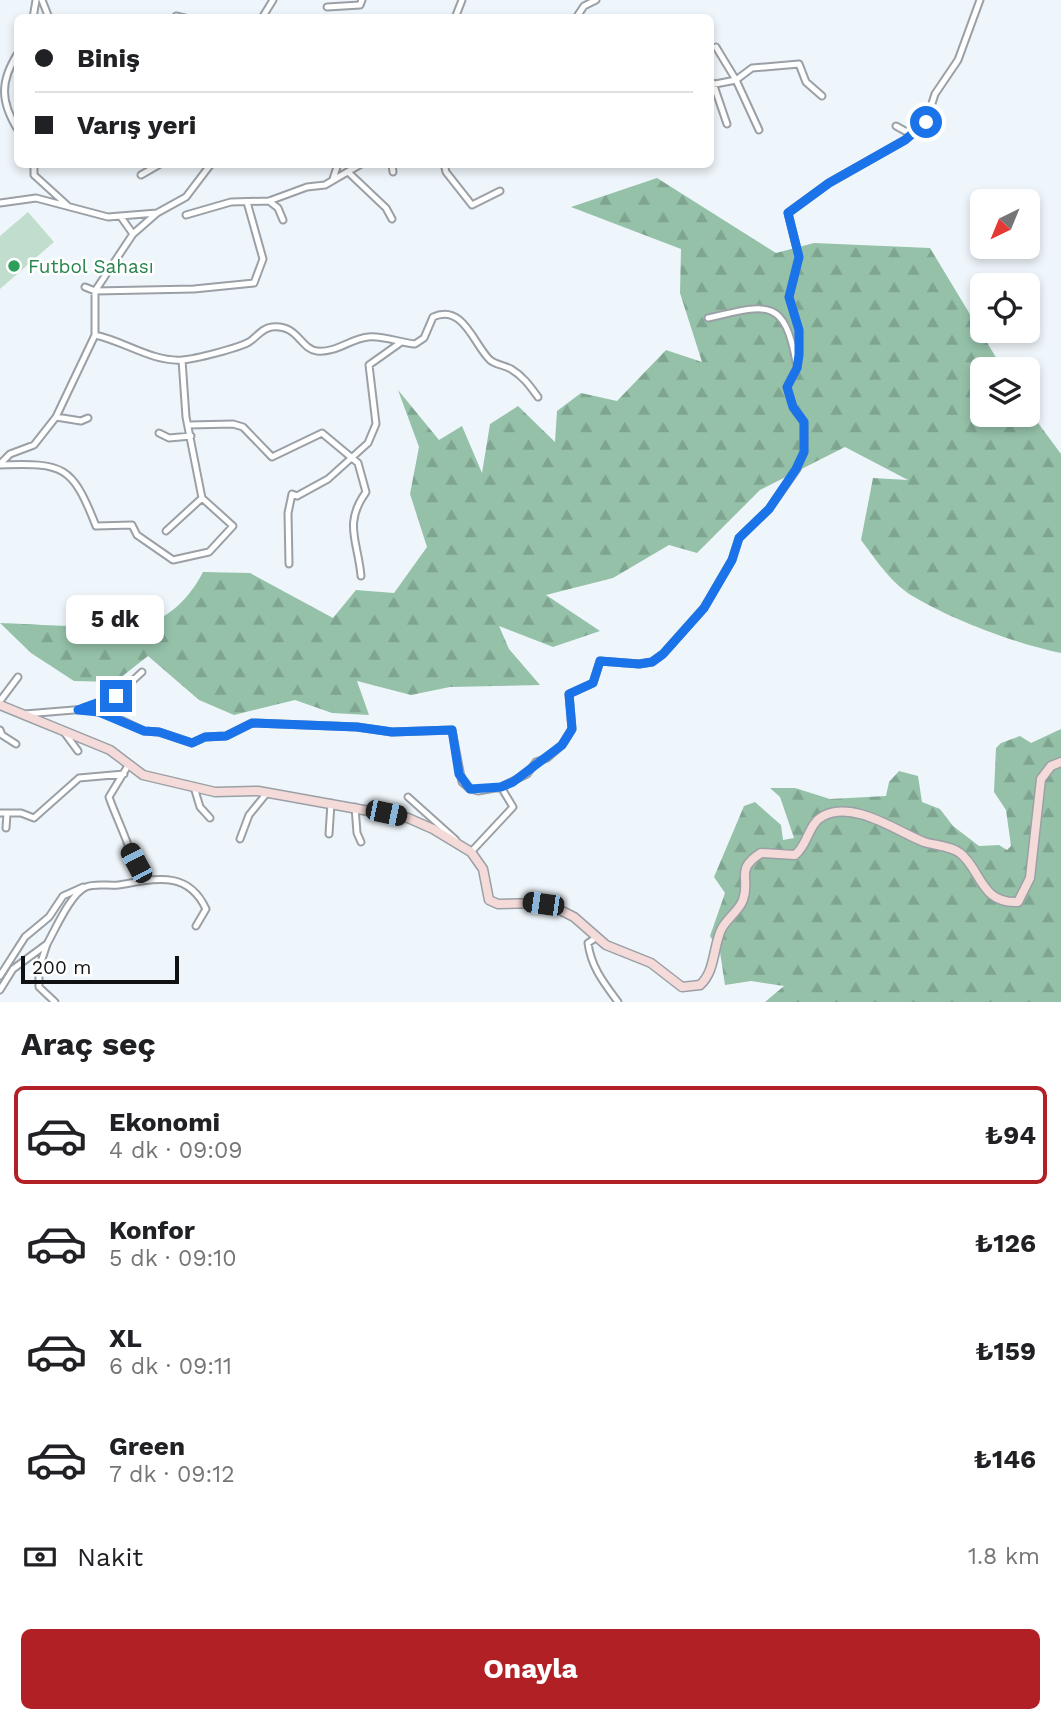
<!DOCTYPE html>
<html lang="tr">
<meta charset="utf-8">
<style>
:root{--surface:#fff;--page:#f6f6f6;--text:#202124;--muted:#757577;--line:#e0e0e0;--accent:#b12025}
body{margin:0;font-family:"Work Sans",sans-serif;background:var(--page);color:var(--text);height:100vh;display:flex;flex-direction:column;font-size:26px;white-space:nowrap}
*{box-sizing:border-box;margin:0}
p{font-size:23px;color:var(--muted)}
.icon{flex:none;width:38px;height:38px;fill:none;stroke:currentColor;stroke-width:2;stroke-linecap:round;stroke-linejoin:round}
.map{position:relative;height:1002px;overflow:hidden}
.panel{display:flex;flex-direction:column;background:var(--surface);flex:1}
.panel>*{flex:none}
.hud{position:absolute;left:14px;top:14px;width:700px;height:154px;border-radius:10px;box-shadow:0 4px 10px #0003;display:grid;align-content:center;height:154px;padding:0 21px;background:var(--surface)}
.needle{width:46px;rotate:223deg}
.tools{position:absolute;left:970px;top:189px;display:grid;gap:14px}
.tools a{display:grid;place-items:center;width:70px;height:70px;border-radius:10px;background:var(--surface);box-shadow:0 4px 10px #0003;font-size:35px}
.scale{position:absolute;left:21px;bottom:18px;width:158px;box-sizing:border-box;padding-left:7px;border:4px solid #0f1113;border-top:0;font-size:19px;line-height:24px;white-space:nowrap;color:#0f1113;-webkit-text-stroke:5px #fff;paint-order:stroke}
.end{position:absolute;width:32px;height:32px;margin:-16px;border:9px solid #1a73e8;background:#fff;box-shadow:0 0 0 4px #fff}
.from{border-radius:50%}
.bubble{position:absolute;height:49px;border-radius:10px;background:var(--surface);box-shadow:0 4px 10px #0003;font-size:23px;font-weight:700;line-height:49px;text-align:center}
.car{position:absolute;width:21px;height:42px;margin:-21px -10px;border-radius:9px;box-shadow:0 0 5px 2px #0007;background:linear-gradient(#222 24%,#8ab4d8 0 40%,#222 0 76%,#8ab4d8 0 86%,#222 0)}
.hud b{display:flex;align-items:center;gap:24px;height:66px;font-size:26px}
.hud b+b{border-top:2px solid var(--line)}
.hud i{width:18px;height:18px;background:var(--text)}
ul{padding:0;list-style:none}
li{display:flex;align-items:center;gap:21px;height:98px;margin:0 14px 10px;padding:0 7px;border:4px solid transparent;border-radius:10px}
li div{flex:1}
li b{display:block;font-size:26px}
li em{font-style:normal;font-weight:700}
li.current{border-color:var(--accent)}
li>.icon{width:63px;height:63px;stroke-width:1.5}
h2{padding:0 21px;font-size:32px;line-height:84px}
.pay{display:flex;align-items:center;gap:18px;height:77px;padding:0 21px;font-size:26px}
.pay p{margin-inline-start:auto}
.button{display:flex;gap:14px;margin-top:auto;padding:14px 21px}
.button a{flex:1;height:80px;border-radius:10px;background:var(--accent);color:#fff;font-size:28px;font-weight:700;line-height:80px;text-align:center}
.map>svg:first-child{display:block}
</style>
<div class="map">
<svg width="1061" height="1002" viewBox="0 0 1061 1002">
<defs>
<pattern id="forest-firs" width="22" height="20" patternUnits="userSpaceOnUse" patternTransform="scale(1.75)"><rect width="22" height="20" fill="#95c1a9"/><path d="M5 1l3.5 6h-7zM16 11l3.5 6h-7z" fill="#7fa591"/></pattern>
</defs>
<rect width="100%" height="100%" fill="#eff6fb"/>
<!-- green -->
<path fill="#c1ddcd" d="M28 212 54 242 0 289V236Z"/>
<!-- forest -->
<path fill="url(#forest-firs)" d="M657 178 776 253 814 243 930 248 1003 369H982V415H1027V408L1061 454V653C1017 644 955 621 916 598 892 585 877 561 861 540L873 478 908 480 845 447 760 490 697 553 669 545 613 578 546 595 600 631 553 647 499 626 509 649 540 685 450 687 411 695 357 681 369 715 332 713 295 700 234 715 199 700 148 656 115 682 74 681 31 653 0 623C32 624 129 631 154 621 175 613 193 592 203 572L250 573 333 618 356 590 394 593 427 547 410 494 419 447 398 390 439 440 462 426 482 473 490 424 518 406 555 442 557 411 581 393 617 401 666 350 702 362 680 293 681 249 571 207Z
M1061 729V1002H765L784 986 751 981 725 985 720 952 710 936 725 893 714 877 744 806 755 802 781 825 783 840 794 838 780 797 770 788H795L830 799 886 796 889 782 899 771 918 776 922 802 940 809 953 826 979 846 999 845 1007 850 1011 846 1006 810 994 792 996 748 1001 743 1020 736 1031 743Z"/>
<g fill="none" stroke-linecap="round" stroke-linejoin="round">
<defs>
<path id="street" d="M42 0 49 18
M327 7 360 5 362 0
M176 16 185 18
M33 18 36 0
M262 18 273 0
M455 18 462 0
M576 18 584 6 596 0
M716 47 736 80 759 130
M18 53C0 81 0 101 18 130
M713 83 727 124
M710 85 736 80 752 68 799 64 806 82 822 96
M896 126 905 131H918
M34 164V175L67 205
M392 164 393 172
M444 164 446 172 472 205 500 191
M348 172 386 208 392 219
M141 175 160 164
M333 179 338 164
M269 201 278 208 283 220
M0 203 36 198 108 217 157 213
M186 215 231 202 269 201 307 187 325 185 361 164
M121 217 133 234
M85 287 95 291 194 289 254 283 263 259 247 202
M708 318C766 305 784 296 796 362
M95 335C124 341 152 362 182 360 196 359 238 348 249 342 257 337 262 328 272 327 298 324 300 349 317 351 336 353 350 339 368 337 382 335 401 343 415 344L424 338 433 317C463 303 474 345 490 360 496 365 504 365 511 369 523 376 530 386 538 397
M56 417 81 421 88 418
M189 425 233 424 243 427 272 457 322 433 358 463 366 492C343 524 358 541 361 576
M159 433 169 438 191 436
M0 464 10 454 34 445 56 417 95 335V291L133 234 157 213 186 197 211 164
M0 465C64 463 72 465 96 526L132 525 137 535 173 560 209 552 233 526 202 498 186 417 182 360
M166 531 202 498
M289 564 288 513 292 494 297 496 328 479 368 443 376 424 369 365 400 343
M0 701 18 677
M83 708 115 697 142 672
M25 714 86 709 113 716 144 731 159 732 192 743 205 737 226 736 252 723 357 727 392 732 452 730 462 782 470 789 478 791 501 787 527 774 536 762 547 758 562 745 572 729 569 694 593 683 600 661 639 664 652 662 663 654 704 608 732 560 739 538 769 509 797 469 804 452V422L793 407 787 387 797 368 799 355V330L789 297 799 257 788 213 829 183 905 140 926 122 935 94 958 60 980 0
M0 730 2 735 16 744
M64 732 78 751
M129 764 109 797C116 818 139 863 136 880
M194 787 200 807 210 818
M408 797 456 840
M355 807 357 833 361 842
M0 813H21L34 818 79 778 124 774
M6 828 7 814
M329 834 331 803
M240 839 249 815 267 793
M469 851 471 852 513 807 501 787
M597 937 588 943C591 967 604 983 618 1002
M47 944C55 930 71 893 86 887 94 883 109 886 118 885 152 880 187 868 206 909L196 926
M0 976 25 937 49 917 63 896 83 887
M0 990 13 969 47 944 39 968V987L55 1002"/>
<path id="secondary" d="M0 705 110 750 143 775 215 792 258 791 408 818 433 829 471 852 483 869 489 900 498 904 543 903 562 911 574 917 606 945 651 963 682 987 700 985C715 972 713 948 721 930 726 919 739 911 743 900 751 878 734 870 761 853L795 855C808 845 808 824 823 816 854 800 896 831 924 842 936 846 949 845 960 853 981 869 980 904 1018 902L1030 878 1041 779 1051 766 1061 762"/>
</defs>
<!-- street casing -->
<use href="#street" stroke="#9aa0a5" stroke-width="9"/>
<!-- secondary casing -->
<use href="#secondary" stroke="#9aa0a5" stroke-width="11"/>
<!-- street -->
<use href="#street" stroke="#fff" stroke-width="5"/>
<!-- secondary -->
<use href="#secondary" stroke="#f4dbd9" stroke-width="8"/>
</g>
<g fill="none" stroke-linecap="round" stroke-linejoin="round">
<!-- route -->
<path stroke="#1a73e8" stroke-width="9" d="M116 696 78 710 99 712 144 731 159 732 192 743 205 737 226 736 252 723 357 727 392 732 452 730 459 774 470 789 501 787 513 782 562 745 572 729 569 694 593 683 600 661 639 664 652 662 663 654 704 608 732 560 739 538 769 509 796 469 804 452V422L793 407 787 387 797 368 799 355V330L789 297 799 257 788 213 829 183 905 140 926 122"/>
</g>
<!-- markers -->
<circle fill="#2e9e5b" stroke="#fff" stroke-width="2.5" cx="14" cy="266" r="7"/>
<g text-anchor="middle" stroke-width="5" stroke-linejoin="round" paint-order="stroke">
<!-- leisure labels -->
<g font-size="19" fill="#27864d" stroke="#fff" text-anchor="start">
<text x="28" y="273">Futbol Sahası</text>
</g>
</g>
</svg>
<div class="tools">
<a><svg class="needle" viewBox="-14 -14 28 28"><path d="M0-13l5 13h-10z" fill="#e53935"/><path d="M0 13l5-13h-10z" fill="#757577"/></svg></a>
<a><svg class="icon" aria-label="locate" viewBox="0 0 24 24"><circle cx="12" cy="12" r="6"/><path d="M12 2v4M12 18v4M2 12h4M18 12h4"/></svg></a>
<a><svg class="icon" aria-label="layers" viewBox="0 0 24 24"><path d="M12 4l9 5-9 5-9-5zM3 14l9 5 9-5"/></svg></a>
</div>
<div class="scale">200 m</div>
<i class="end from" style="left:926px;top:122px"></i>
<i class="end" style="left:116px;top:696px"></i>
<div class="bubble" style="left:66px;top:595px;width:98px">5 dk</div>
<i class="car" style="left:386px;top:813px;rotate:102deg"></i>
<i class="car" style="left:136px;top:863px;rotate:332deg"></i>
<i class="car" style="left:543px;top:904px;rotate:278deg"></i>
<div class="hud">
<b><i class="from"></i>Biniş</b>
<b><i></i>Varış yeri</b>
</div>
</div>
<section class="panel">
<h2>Araç seç</h2>
<ul>
<li class="current"><svg class="icon" aria-label="car" viewBox="0 0 24 24"><path d="M5 17H2v-5l4-1 3-4h7l3 4 3 1v5h-3M9 17h6M6 11h13"/><circle cx="7" cy="17" r="2"/><circle cx="17" cy="17" r="2"/></svg><div><b>Ekonomi</b><p>4 dk · 09:09</p></div><em>₺94</em></li>
<li><svg class="icon" aria-label="car" viewBox="0 0 24 24"><path d="M5 17H2v-5l4-1 3-4h7l3 4 3 1v5h-3M9 17h6M6 11h13"/><circle cx="7" cy="17" r="2"/><circle cx="17" cy="17" r="2"/></svg><div><b>Konfor</b><p>5 dk · 09:10</p></div><em>₺126</em></li>
<li><svg class="icon" aria-label="car" viewBox="0 0 24 24"><path d="M5 17H2v-5l4-1 3-4h7l3 4 3 1v5h-3M9 17h6M6 11h13"/><circle cx="7" cy="17" r="2"/><circle cx="17" cy="17" r="2"/></svg><div><b>XL</b><p>6 dk · 09:11</p></div><em>₺159</em></li>
<li><svg class="icon" aria-label="car" viewBox="0 0 24 24"><path d="M5 17H2v-5l4-1 3-4h7l3 4 3 1v5h-3M9 17h6M6 11h13"/><circle cx="7" cy="17" r="2"/><circle cx="17" cy="17" r="2"/></svg><div><b>Green</b><p>7 dk · 09:12</p></div><em>₺146</em></li>
</ul>
<div class="pay"><svg class="icon" aria-label="cash" viewBox="0 0 24 24"><path d="M3 7h18v10H3z"/><circle cx="12" cy="12" r="2"/></svg>Nakit<p>1.8 km</p></div>
<div class="button"><a>Onayla</a></div>
</section>
